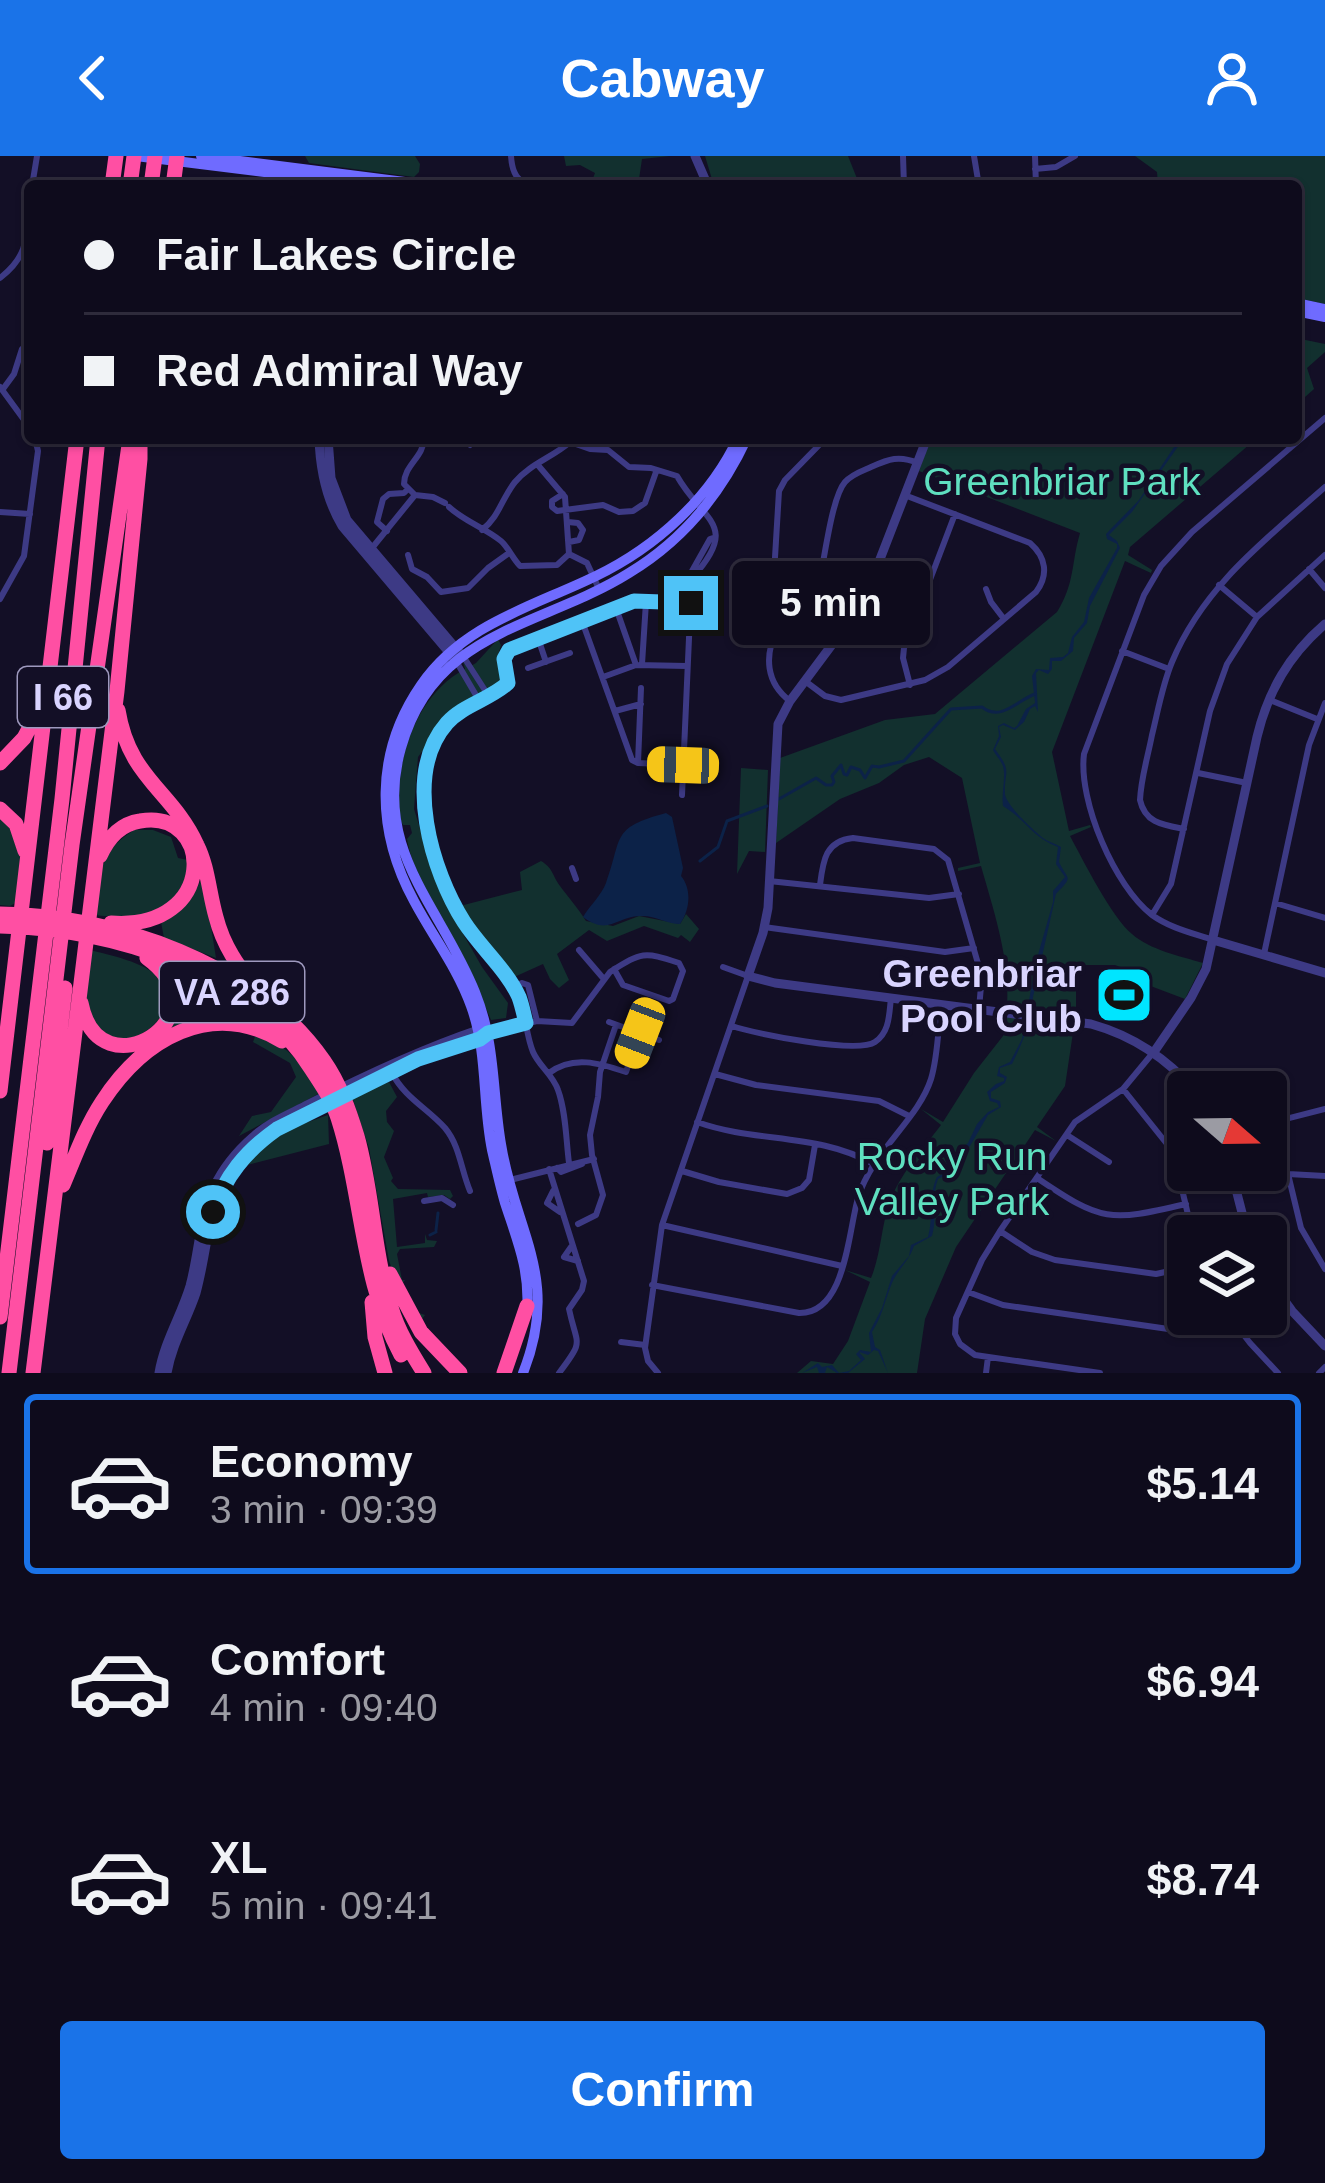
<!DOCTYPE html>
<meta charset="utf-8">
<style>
:root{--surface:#0e0b1c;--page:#171425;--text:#f1f3f6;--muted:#9b9ba3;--line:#2e2b3b;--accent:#1a73e8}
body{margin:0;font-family:Helvetica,sans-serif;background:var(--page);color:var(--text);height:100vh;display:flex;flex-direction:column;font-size:45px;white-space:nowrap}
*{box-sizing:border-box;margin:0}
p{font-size:39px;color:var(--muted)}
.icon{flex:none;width:66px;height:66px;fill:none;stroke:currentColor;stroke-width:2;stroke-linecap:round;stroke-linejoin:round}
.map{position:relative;height:1217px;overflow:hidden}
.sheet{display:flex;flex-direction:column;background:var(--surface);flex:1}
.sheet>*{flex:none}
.guide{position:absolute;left:24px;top:24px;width:1278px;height:264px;border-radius:12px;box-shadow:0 3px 9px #0004,0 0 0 3px var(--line);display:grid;align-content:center;height:264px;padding:0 60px;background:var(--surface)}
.needle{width:78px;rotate:110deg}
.fabs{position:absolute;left:1167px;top:915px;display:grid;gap:24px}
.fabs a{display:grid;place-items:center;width:120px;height:120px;border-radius:12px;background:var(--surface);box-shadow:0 3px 9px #0004,0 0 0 3px var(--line);font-size:60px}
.end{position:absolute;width:54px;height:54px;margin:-27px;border:15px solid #4fc3f7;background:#111;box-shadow:0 0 0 6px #111}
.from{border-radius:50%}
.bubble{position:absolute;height:84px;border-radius:12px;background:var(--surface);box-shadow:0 3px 9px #0004,0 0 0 3px var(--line);font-size:39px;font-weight:700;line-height:84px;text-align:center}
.car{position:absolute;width:36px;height:72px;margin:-36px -18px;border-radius:15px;box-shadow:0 0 9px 3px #0007;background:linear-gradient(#f5c518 24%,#345 0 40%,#f5c518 0 76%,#345 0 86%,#f5c518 0)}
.guide b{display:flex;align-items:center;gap:42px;height:114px;font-size:45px}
.guide b+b{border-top:3px solid var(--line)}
.guide i{width:30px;height:30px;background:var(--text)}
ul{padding:21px 0 0;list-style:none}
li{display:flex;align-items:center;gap:36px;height:180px;margin:0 24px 18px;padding:0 36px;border:6px solid transparent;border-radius:12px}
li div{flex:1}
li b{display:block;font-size:45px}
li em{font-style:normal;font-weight:700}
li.on{border-color:var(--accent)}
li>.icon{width:108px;height:108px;stroke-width:1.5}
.primary-button{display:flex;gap:24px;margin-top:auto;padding:24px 60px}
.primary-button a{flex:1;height:138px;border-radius:12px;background:var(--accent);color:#fff;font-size:48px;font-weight:700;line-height:138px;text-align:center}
header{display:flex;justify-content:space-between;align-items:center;height:156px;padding:0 60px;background:var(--accent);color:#fff;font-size:54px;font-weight:700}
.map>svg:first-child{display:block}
</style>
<header><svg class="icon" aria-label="back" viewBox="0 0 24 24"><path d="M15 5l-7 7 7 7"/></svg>Cabway<svg class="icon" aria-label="person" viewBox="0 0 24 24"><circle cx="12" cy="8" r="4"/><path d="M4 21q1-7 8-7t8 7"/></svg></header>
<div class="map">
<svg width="1325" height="1217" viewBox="0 0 1325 1217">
<rect width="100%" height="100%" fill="#130f26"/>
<!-- green -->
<path fill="#12302f" d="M305 0H415L420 8 419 16 414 21 309 7Z
M564 0H670L642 3 638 30 592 25 595 17 580 9 566 10Z
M705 0H848L860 30H714Z
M1135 0H1325V148L1296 142V30H1158L1157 16Z
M1296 182 1325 188V196L1307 212 1314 233 1296 249Z
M931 282H1257L1130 391 1128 399 1152 414 1151 417 1125 405 1052 596 1069 675 1090 669 1091 671 1070 680C1083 704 1112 762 1132 778 1150 794 1180 800 1203 807L1185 843 1140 826 1142 819 1115 809H1076V859L1007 850C1010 802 994 756 981 710L958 715V712L980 707 962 622 929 601 904 609 879 627 840 643 776 687 780 602 885 564 935 558 1057 456C1075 427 1071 408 1080 377L919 315Z
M498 483 501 489 497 503 508 527 449 559 418 601 414 653 432 711 458 769 482 811 508 847 506 862 491 864C478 832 463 801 446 770 432 743 412 714 407 683L412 677 410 669H403C398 659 399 653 399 642 399 592 420 537 465 513L463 506 469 511 476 507Z
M741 612 768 614 765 696 749 695 737 718Z
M0 660 7 663 20 699 19 741 17 746 10 750 0 749Z
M134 674H153L171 681 178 702 188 704C189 760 138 764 95 759 101 718 96 698 134 674Z
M541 705C553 712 552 719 560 730 569 742 578 752 586 765L613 770 639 760 680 768 686 758 699 773 690 786 681 779 678 782 644 770 607 785 589 774 557 798 569 824 559 832 550 823 543 808 512 822 460 750 522 734 520 716Z
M203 720 216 802 164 782 161 766C181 754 193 742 203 720Z
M90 794C109 799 145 806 159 822 191 860 113 915 90 859 82 839 88 814 90 794Z
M174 824 242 853 256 865 224 862 167 875Z
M1005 861 1074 870 1065 930 1037 971 1056 985 1035 974 956 1091 925 1163 917 1217H797L811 1205 833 1208 848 1185 870 1126 845 1114 871 1122C881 1098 881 1072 889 1048 899 1019 923 993 941 969L921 953 943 966 974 917 1003 880Z
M256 878C290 889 301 909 322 936L239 980 252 960 271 956 296 921 290 907 253 886Z
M389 926 397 941 386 955 387 966 394 975 384 1001 393 1022 391 1025 398 1033 450 1034 453 1040 450 1043 444 1039 428 1041 427 1037 393 1043 397 1091 425 1087V1078L427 1084 437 1085 434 1091 400 1093 397 1098 402 1124H405L403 1127 409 1141 412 1142 410 1144 419 1157 425 1159 419 1167 400 1134 389 1105 369 992 352 941Z
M328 959 329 988 247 1009C276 977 288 973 328 959Z"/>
<!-- water -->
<path fill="#0c2248" d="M1180 282H1184L1132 356 1109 379 1117 385 1120 392 1090 450 1087 467 1074 482 1073 495 1061 505H1052V513L1048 518 1039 514 1036 517 1038 556 1035 550 1030 553 1024 566 1015 574 1003 569 999 571 1001 581 995 593C1013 617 1004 614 1005 638 1006 649 1033 674 1043 682 1048 686 1055 687 1061 691L1059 706C1068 725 1074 719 1056 738L1033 841C1031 866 1023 886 1012 908L1000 912V917L1007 921 1005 927 991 936V942L1000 945 1001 951 988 959 970 990 953 1002 950 1017 938 1023C931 1042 938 1057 932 1080L914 1090C909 1105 898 1113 892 1127 885 1144 882 1161 872 1176L875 1191 880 1194 888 1217 878 1195 874 1194 868 1199 859 1196 865 1203 848 1217H837L827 1211 825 1217H819L817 1211 802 1217 818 1207 822 1211 832 1209 839 1217 849 1215 861 1204 856 1198 860 1194 871 1196 869 1177 882 1152 892 1120 909 1100 911 1089 928 1081C934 1060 928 1039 937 1021L948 1015 950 1003 968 987 977 968 988 956 999 951 997 947 990 945 987 936 996 928 1004 925V922L997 920 999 911 1010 906 1022 883 1036 806 1053 746V735L1065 721 1056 708 1058 691C1032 681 1025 663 1003 650 1001 637 1007 617 1002 608 1000 603 995 599 993 594L999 580 998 570 1004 567 1014 572 1017 570 1026 553 1035 547 1032 520 1036 513 1049 514 1050 502 1063 501 1068 497 1072 481 1084 466 1089 442 1117 392V388L1107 383 1106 378 1139 344Z
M666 657 672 661 683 712 681 720C692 733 690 754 680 768 666 768 655 759 640 760 615 761 609 780 583 761 590 749 601 740 606 727 623 681 610 672 666 657Z"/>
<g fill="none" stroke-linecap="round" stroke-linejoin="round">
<!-- stream -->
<path stroke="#0c2248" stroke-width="3" d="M779 643 816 622 826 629H832L834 626 832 620 841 609 844 618 847 619 851 611 860 614 865 622 872 610 879 611 904 605 951 553 982 551C1001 566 1016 545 1035 538
M700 705 718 691 727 665 767 650
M436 1074 438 1057
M430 1079 436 1076"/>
<!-- minor -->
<path stroke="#3d3a85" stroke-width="6" d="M511 0C514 46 547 17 572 30
M903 0 904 30
M974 0 979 30
M1035 0 1036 30
M1035 13 1056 11 1075 0
M32 30 37 0
M0 122C31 98 26 78 30 42
M0 231 30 272
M3 233 14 218 22 193
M344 282 347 284 353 282
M424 282C424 301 404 309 404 328L415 339 433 341 445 347
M463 282 470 289 478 282
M563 338 552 345V351L557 355 603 349 619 356 633 355 645 347 656 316
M449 351C464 365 485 372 501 385 508 391 513 403 520 410L557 409 569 398 565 341 537 308
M0 356 30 358
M568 366 578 367 583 374 579 384 569 386
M482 374C499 361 502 342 515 326 530 308 553 301 570 286L590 293 608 294 629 311 651 312 677 320C703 366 741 368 692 422
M387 375 377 366 383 343 389 338 404 337 408 333
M372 392 415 339
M569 398 587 407 599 433
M408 399 412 413 427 421 441 436 468 432 488 412 509 397
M1309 413 1325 432
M749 417 820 422 866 441
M774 418 779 335 785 324 826 282
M820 422C825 400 832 341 845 326 852 318 862 315 871 311 889 303 899 299 918 307
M1219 429 1257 461
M986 433 991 446 1004 463
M0 443 24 400 38 295 35 282
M616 452 636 509
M582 465 632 604 638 607 683 609
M777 474C764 500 766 527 790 545
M538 482 546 506
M1122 495 1169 513
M463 500 490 542
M456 505 480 546
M642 508 646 446
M528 512 570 497
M603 521 636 509 687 510
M805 525 825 540 841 544 925 524 948 511 1036 436C1049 419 1046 401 1030 387L907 340
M910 529 903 502 904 492 955 358
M1270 544 1317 563
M615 555 641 548
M638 607 641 532
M1198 617 1247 627
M682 639 692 415 710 383 713 382
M1184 673C1163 669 1145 667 1140 644 1141 622 1148 600 1152 579 1158 555 1162 530 1172 506 1203 431 1265 384 1325 331
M572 712 576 723
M769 725 929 742 959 738
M820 729C823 705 825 685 853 682L934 693 948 704 979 811 981 830 979 853
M1275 747 1325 762
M1152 759 1171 728 1210 555 1227 508 1257 461 1325 399
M764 771 945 796 974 792
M1213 784C1192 777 1170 772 1152 759 1115 731 1078 645 1084 598L1144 439 1161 410 1192 376 1325 262
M579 794 603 822
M1264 798 1309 589 1325 547
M513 831 522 827 528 829 537 865
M609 866 659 884
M732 870C756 878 857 898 875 886 890 876 889 858 891 842
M488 877 537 865 572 867 610 816C642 796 643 795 679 807L683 815 673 843 669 845 623 829 614 813
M392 917C405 942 427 952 445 972 460 990 461 1014 470 1035
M549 917C573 899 599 907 626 916L640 877
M715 918 756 929 879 945 909 960
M1123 933 1167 988 1177 1012 1193 1080
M697 966C755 987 820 977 873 1008
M1266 968 1325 953
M1067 979 1109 1006
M569 1007C566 984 566 956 558 934 553 919 539 910 533 896 526 879 526 859 519 842 509 817 485 797 470 775 435 725 404 630 441 575 457 551 487 546 508 527L504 503 509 494 634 445 691 447
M557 1012 561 1016 582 1008
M549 1013 584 1125 582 1134 569 1153C577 1191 585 1183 559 1217
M682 1015 719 1026 787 1038 802 1032 809 1024 815 989
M1288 1018 1301 1072 1325 1113
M1037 1022C1102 1066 1109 1066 1186 1048
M510 1024 594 1003
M1235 1029 1288 1018 1325 1020
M553 1035 547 1047 560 1056
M424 1045 442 1042 453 1049
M578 1068 596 1059 603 1039 592 999 590 979 598 941 600 916 616 869
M662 1069 842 1110
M1000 1075 1032 1096 1055 1104 1156 1118 1188 1111
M571 1091 564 1101 578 1105
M652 1129 799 1157C846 1158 848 1076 858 1042 872 995 918 964 931 923 938 900 938 873 941 849
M968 1136 1003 1149 1189 1176 1209 1173 1230 1161
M1230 1161 1250 1187 1278 1217
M621 1186 645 1189
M658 1217 648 1205 645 1192 662 1069 748 820 723 811
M986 1217 988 1201
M1100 1217 975 1199 960 1188 955 1178 956 1162 982 1104 1000 1075 1075 966 1123 933 1152 898
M1319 1217 1325 1211"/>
<!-- tertiary -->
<path stroke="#3d3a85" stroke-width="9" d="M695 0 708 30
M319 282C320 314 326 343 342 370L453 501
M328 282 331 322 347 364 459 496
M927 282 863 447 790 545 778 568 768 752 763 777 748 820 775 827 1091 868C1134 880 1167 902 1196 936
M1213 784 1325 817
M1154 896 1191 842 1206 813 1257 581C1268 535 1289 499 1325 468
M1231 1014 1248 1080
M1266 1119 1292 1155 1325 1190
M159 1217C164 1186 181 1160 190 1130 199 1097 199 1063 214 1031 223 1012 237 995 253 981 269 966 290 958 309 948 364 920 419 894 478 874L483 875
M167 1217C172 1188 187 1164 196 1137 202 1115 205 1094 209 1072 217 1029 243 997 277 973L419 903 485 879"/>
<!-- secondary -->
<path stroke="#6f6bff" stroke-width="10" d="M136 0 375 30
M201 0 436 30
M1296 147 1325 153
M1296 155 1325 161
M527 1153C530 1114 517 1084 505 1047 500 1030 496 1011 492 994 482 945 488 897 471 850 457 811 433 781 414 745 376 675 374 597 421 529 463 468 532 451 596 420 656 391 710 342 738 282
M523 1217C561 1121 515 1077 501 988 492 935 496 888 475 836 441 751 372 694 401 592 434 473 541 472 629 417 682 385 721 338 747 282"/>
<!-- motorway -->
<path stroke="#ff4fa3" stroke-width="15" d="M112 30 116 0
M130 30 134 0
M151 30 155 0
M173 30 177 0
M118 554C129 623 172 634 197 689 208 711 209 737 216 761 223 789 238 811 257 833
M0 607 24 582 41 550
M0 653 16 668 25 695
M100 700C108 682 120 668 140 665 214 652 219 775 111 767
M0 758C114 759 256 807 324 905 340 928 349 954 357 980 373 1036 373 1096 391 1151 398 1175 411 1196 424 1217
M0 770C112 773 249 813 312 914 322 929 332 944 338 962 363 1040 361 1125 401 1199
M81 847C99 940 227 860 147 802
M0 935 77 282
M47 987 65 832
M63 1029C75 1001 85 972 102 946 143 883 211 842 282 885
M390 1118 421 1176 460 1217
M372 1146 375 1181 385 1217
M0 1161 62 643 98 282
M9 1217 72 689 130 282
M33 1217 117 535 140 303V282
M504 1217 527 1150"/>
</g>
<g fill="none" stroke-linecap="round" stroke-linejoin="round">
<!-- route -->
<path stroke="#4fc3f7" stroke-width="15" d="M213 1056C225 1020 246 995 277 973L418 903 480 883 488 877 526 867C524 859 522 849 519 841 507 814 480 791 464 766 432 716 402 618 447 567 463 549 489 544 508 527L504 503 509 494 634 445 691 447"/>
</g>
<!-- icons -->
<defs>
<symbol id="stadium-square" viewBox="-11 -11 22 22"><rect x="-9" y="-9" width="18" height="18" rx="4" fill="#00e5ff" stroke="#130f26"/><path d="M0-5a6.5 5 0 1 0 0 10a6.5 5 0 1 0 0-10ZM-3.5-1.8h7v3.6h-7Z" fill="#111"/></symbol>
</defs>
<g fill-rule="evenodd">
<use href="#stadium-square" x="1091" y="806" width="66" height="66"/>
</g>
<g text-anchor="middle" stroke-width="9" stroke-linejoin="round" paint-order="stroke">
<!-- shield labels -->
<g fill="#130f26" stroke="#9e99be" stroke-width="3">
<rect x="18" y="511" width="90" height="60" rx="9"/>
<rect x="160" y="806" width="144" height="60" rx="9"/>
</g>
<g font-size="36" font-weight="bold" fill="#d9d4ff">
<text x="63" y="554">I 66</text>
<text x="232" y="849">VA 286</text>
</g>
<!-- park labels -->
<g font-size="39" fill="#5fe0c0" stroke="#130f26">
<text x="1062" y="339">Greenbriar Park</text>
<text x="952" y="1014">Rocky Run<tspan x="952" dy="45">Valley Park</tspan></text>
</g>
<!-- poi labels -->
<g font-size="39" font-weight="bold" fill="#d9d4ff" stroke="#130f26" text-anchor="end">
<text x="1082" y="831">Greenbriar<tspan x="1082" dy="45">Pool Club</tspan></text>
</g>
</g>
</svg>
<div class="fabs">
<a><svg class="needle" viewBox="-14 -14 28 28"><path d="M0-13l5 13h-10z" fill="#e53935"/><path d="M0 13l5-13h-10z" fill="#9b9ba3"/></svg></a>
<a><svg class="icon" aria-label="layers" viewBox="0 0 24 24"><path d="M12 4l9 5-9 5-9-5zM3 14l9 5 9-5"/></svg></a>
</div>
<i class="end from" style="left:213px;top:1056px"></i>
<i class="end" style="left:691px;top:447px"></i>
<div class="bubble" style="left:732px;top:405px;width:198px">5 min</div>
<i class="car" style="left:683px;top:609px;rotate:272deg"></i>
<i class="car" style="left:640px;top:877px;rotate:201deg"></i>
<div class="guide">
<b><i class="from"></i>Fair Lakes Circle</b>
<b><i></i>Red Admiral Way</b>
</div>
</div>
<section class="sheet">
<ul>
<li class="on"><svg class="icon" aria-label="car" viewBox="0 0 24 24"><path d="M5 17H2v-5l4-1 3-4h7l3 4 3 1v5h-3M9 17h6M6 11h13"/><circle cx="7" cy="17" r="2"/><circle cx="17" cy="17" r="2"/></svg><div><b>Economy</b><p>3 min · 09:39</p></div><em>$5.14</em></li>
<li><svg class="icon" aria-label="car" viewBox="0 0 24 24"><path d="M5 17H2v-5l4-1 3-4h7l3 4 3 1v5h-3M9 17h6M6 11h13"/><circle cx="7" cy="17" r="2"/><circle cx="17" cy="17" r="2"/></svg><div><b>Comfort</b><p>4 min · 09:40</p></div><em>$6.94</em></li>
<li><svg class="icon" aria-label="car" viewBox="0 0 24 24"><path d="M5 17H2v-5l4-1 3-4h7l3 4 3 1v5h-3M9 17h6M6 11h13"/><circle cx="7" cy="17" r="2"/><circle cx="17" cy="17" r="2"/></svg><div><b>XL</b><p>5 min · 09:41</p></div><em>$8.74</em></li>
</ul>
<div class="primary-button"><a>Confirm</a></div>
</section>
